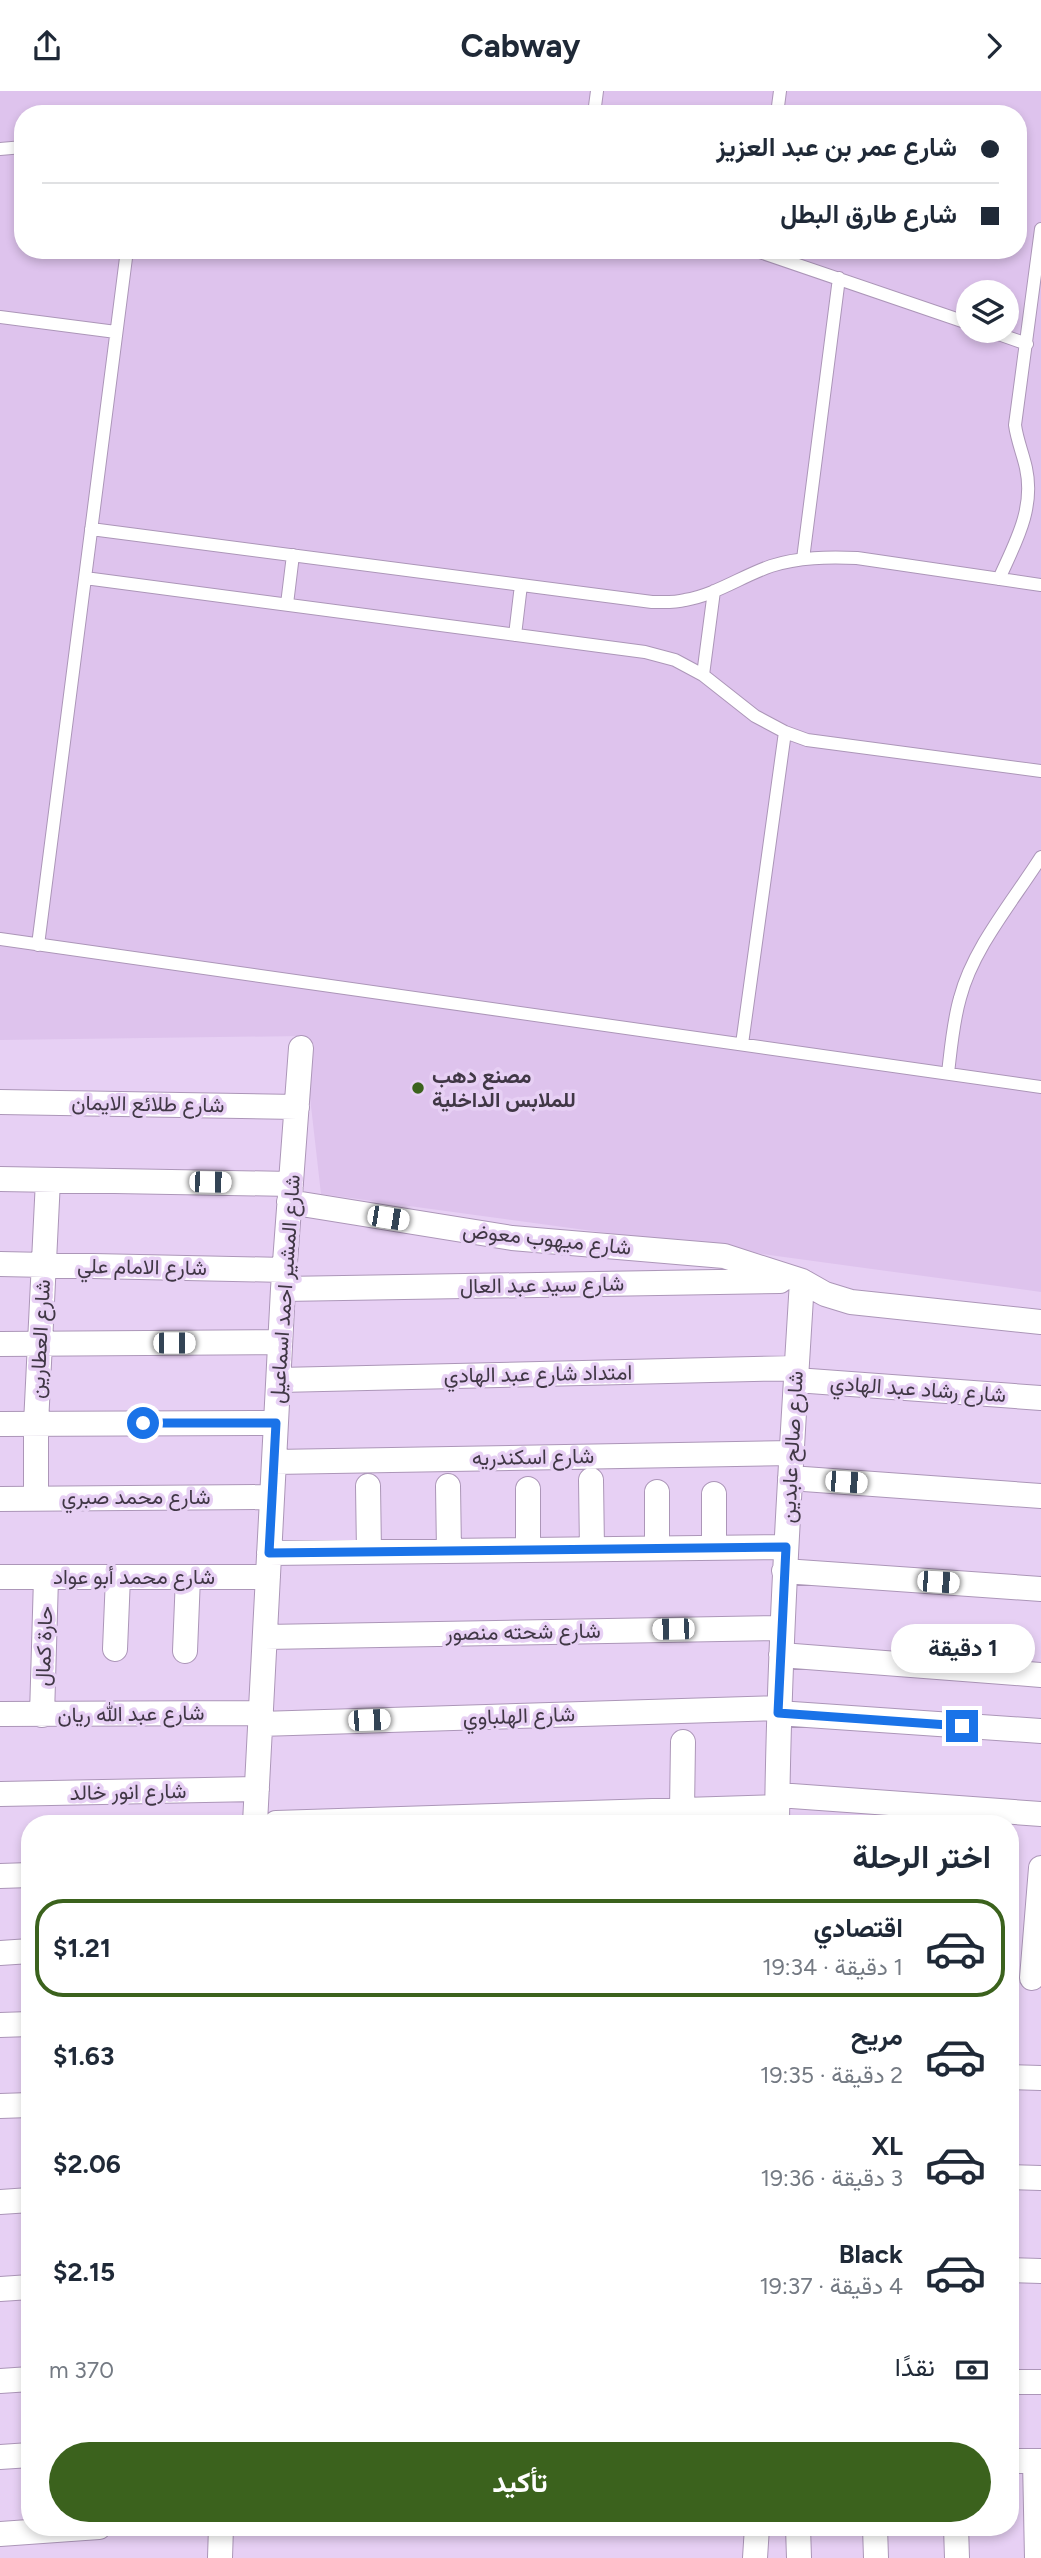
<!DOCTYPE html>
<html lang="ar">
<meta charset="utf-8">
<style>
:root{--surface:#fff;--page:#f2f2f3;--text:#1f2937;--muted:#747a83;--line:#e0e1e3;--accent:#3b621d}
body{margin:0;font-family:Figtree,Vazirmatn,sans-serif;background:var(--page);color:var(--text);direction:rtl;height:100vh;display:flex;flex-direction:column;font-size:26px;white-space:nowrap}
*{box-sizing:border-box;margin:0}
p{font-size:23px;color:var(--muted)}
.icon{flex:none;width:38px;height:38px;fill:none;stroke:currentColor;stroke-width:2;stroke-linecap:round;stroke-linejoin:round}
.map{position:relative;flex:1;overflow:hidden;direction:ltr}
.details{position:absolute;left:21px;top:1724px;width:998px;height:721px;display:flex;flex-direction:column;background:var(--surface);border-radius:28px;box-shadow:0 4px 10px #0003;direction:rtl}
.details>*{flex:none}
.top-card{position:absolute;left:14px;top:14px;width:1013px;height:154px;border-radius:28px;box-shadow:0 4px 10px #0003;direction:rtl;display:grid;align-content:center;height:154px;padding:0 28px;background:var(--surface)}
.fabs{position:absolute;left:956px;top:189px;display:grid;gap:14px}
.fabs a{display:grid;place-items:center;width:63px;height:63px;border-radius:50%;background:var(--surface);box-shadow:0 4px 10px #0003;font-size:35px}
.end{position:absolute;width:32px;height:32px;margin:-16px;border:9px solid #1a73e8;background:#fff;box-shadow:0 0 0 4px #fff}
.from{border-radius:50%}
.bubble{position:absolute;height:49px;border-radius:24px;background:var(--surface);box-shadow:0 4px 10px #0003;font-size:23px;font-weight:700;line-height:49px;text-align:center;direction:rtl}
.car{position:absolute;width:21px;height:42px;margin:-21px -10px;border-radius:9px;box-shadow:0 0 5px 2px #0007;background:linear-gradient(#fff 24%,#345 0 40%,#fff 0 76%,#345 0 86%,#fff 0)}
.top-card b{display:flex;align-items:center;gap:24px;height:66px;font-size:26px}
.top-card b+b{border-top:2px solid var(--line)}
.top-card i{width:18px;height:18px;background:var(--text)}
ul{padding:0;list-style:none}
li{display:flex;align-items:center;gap:21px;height:98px;margin:0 14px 10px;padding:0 14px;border:4px solid transparent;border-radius:28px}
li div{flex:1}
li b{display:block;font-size:26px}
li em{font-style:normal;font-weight:700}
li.on{border-color:var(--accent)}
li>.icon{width:63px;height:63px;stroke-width:1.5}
h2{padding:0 28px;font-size:32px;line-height:84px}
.pay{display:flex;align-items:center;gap:18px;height:77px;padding:0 28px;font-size:26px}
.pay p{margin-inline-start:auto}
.cta{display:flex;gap:14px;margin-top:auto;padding:14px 28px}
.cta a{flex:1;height:80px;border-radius:42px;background:var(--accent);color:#fff;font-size:28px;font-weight:700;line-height:80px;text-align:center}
header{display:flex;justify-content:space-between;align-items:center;height:91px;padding:0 28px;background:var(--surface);font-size:32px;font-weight:700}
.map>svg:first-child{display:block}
</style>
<header><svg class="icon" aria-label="forward" viewBox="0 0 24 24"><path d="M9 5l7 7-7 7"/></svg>Cabway<svg class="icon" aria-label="share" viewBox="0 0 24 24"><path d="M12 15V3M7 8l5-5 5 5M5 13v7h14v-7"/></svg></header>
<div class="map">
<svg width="1041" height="2467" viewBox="0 0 1041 2467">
<rect width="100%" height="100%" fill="#e7d0f4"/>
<!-- built -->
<path fill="#dec3ed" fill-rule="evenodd" d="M0 0H1041V1201L321 1103 303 945 0 949ZM23 23H1018V159H23ZM968 201H1006V240H968Z"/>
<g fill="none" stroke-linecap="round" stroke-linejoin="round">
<defs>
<path id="lane" d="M594 23 597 0
M777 23 780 0
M0 58 23 56
M754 159 968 232
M0 226 116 241
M990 240 1027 253
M91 438 652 511C662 511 674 512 685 509 715 504 742 485 771 475 799 466 828 466 857 467L1041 494
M803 468 839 187
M85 487 645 561 675 569 703 584 755 625 785 641 807 649 1041 680
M999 488C1015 452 1035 418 1026 377 1023 363 1017 349 1015 334L1041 138
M287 513 293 464
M515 544 521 494
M703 584 714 500
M0 848 1041 996
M38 854 127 159
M742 953 785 641
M948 982C951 957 953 931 960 907 973 857 1013 810 1041 766"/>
<path id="street" d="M0 1011 297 1016
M0 1088 291 1093
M289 1111 512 1147 724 1165 802 1190 825 1203 851 1211 1041 1231
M0 1173 284 1179
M283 1198 780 1190
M0 1253 280 1251
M279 1289 796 1277
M796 1289 1041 1307
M0 1333 276 1332
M274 1371 792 1362
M790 1387 1041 1405
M591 1389 592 1458
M368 1395 369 1461
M448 1395 449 1460
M528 1398V1459
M657 1401V1457
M714 1403V1457
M36 1407V1333L48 1089
M0 1408 272 1406
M269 1462 786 1456
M784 1480 1041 1498
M0 1486H268
M265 1546 782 1537
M115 1558 118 1486
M185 1560 188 1486
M781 1564 1041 1584
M778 1622 1041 1640
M0 1623 261 1622
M42 1624 46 1487
M260 1633 778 1617
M0 1703 257 1698
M778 1704 1041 1723
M682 1719 683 1651
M255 1732 283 1198 301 957
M276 1732 777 1716
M777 1732C779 1551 791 1371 802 1190
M0 1785 30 1784
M0 1862 30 1860
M1032 1887 1041 1777
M0 1934 30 1933
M1010 1986 1041 1987
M0 2015 30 2014
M1010 2086 1041 2087
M0 2111 30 2109
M1010 2179 1041 2180
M0 2198 30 2196
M0 2290 30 2288
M1010 2291H1041
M0 2366 30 2364
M1010 2370H1041
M1035 2370 1037 2467
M798 2436 799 2467
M875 2436 876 2467
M956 2436 957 2467
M0 2443 99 2436
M220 2467 221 2436
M755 2467 757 2436"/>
</defs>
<!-- lane casing -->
<use href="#lane" stroke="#ac96b8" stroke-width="14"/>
<!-- street casing -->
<use href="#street" stroke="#ac96b8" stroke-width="26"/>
<!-- lane -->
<use href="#lane" stroke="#fff" stroke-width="12"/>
<!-- street -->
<use href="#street" stroke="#fff" stroke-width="24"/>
</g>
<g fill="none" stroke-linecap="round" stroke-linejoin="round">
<!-- route -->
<path stroke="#1a73e8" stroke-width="9" d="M143 1332H276L269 1462 786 1456 778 1622 962 1635"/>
</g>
<!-- markers -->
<circle fill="#3b621d" stroke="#e7d0f4" stroke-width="2.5" cx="418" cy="997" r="7"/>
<g text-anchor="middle" stroke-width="7" stroke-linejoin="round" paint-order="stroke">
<!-- poi labels -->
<g font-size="21" font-weight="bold" fill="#403745" stroke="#e7d0f4" text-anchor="start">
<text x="432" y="992">مصنع دهب<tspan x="432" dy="24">للملابس الداخلية</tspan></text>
</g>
<!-- street labels -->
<g font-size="21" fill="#403745" stroke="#e7d0f4">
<text transform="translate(148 1013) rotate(1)" y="7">شارع طلائع الايمان</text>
<text transform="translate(547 1148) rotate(6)" y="7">شارع ميهوب معوض</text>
<text transform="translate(142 1176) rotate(1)" y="7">شارع الامام علي</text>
<text transform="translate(542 1194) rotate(-1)" y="7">شارع سيد عبد العال</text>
<text transform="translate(285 1198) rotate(-86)" y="7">شارع المشير احمد اسماعيل</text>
<text transform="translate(40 1248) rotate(-87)" y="7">شارع العطارين</text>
<text transform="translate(538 1283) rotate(-1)" y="7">امتداد شارع عبد الهادي</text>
<text transform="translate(918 1298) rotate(4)" y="7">شارع رشاد عبد الهادي</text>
<text transform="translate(792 1356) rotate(-87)" y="7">شارع صالح عابدين</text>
<text transform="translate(533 1366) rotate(-1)" y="7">شارع اسكندريه</text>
<text x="136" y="1413">شارع محمد صبري</text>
<text x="134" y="1493">شارع محمد أبو عواد</text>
<text transform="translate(523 1541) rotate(-1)" y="7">شارع شحته منصور</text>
<text transform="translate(44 1555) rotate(-88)" y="7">حارة كمال</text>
<text transform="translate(131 1623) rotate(-1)" y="7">شارع عبد الله ريان</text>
<text transform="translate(519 1625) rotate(-2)" y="7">شارع الهلباوي</text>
<text transform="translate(128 1701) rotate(-1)" y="7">شارع انور خالد</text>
</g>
</g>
</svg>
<div class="fabs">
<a><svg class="icon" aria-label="layers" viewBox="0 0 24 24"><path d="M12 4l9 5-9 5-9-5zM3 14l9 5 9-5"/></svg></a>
</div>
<i class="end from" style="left:143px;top:1332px"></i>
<i class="end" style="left:962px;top:1635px"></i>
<div class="bubble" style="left:891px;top:1533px;width:144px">1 دقيقة</div>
<i class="car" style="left:210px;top:1091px;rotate:91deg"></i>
<i class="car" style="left:388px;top:1127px;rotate:99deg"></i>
<i class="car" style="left:174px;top:1252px;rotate:90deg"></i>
<i class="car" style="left:846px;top:1391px;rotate:94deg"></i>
<i class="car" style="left:938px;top:1491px;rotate:94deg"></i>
<i class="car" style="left:673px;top:1538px;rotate:269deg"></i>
<i class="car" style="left:369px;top:1629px;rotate:88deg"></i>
<div class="top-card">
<b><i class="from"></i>شارع عمر بن عبد العزيز</b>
<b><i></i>شارع طارق البطل</b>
</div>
<section class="details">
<h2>اختر الرحلة</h2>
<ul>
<li class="on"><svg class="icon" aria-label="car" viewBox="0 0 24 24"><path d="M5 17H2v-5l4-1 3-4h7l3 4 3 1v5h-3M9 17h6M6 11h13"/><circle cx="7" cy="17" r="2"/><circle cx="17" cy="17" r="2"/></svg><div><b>اقتصادي</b><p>1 دقيقة · 19:34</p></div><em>$1.21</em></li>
<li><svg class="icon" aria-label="car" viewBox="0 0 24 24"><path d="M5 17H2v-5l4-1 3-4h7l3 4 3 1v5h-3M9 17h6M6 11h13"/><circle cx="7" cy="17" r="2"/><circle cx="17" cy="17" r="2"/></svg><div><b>مريح</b><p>2 دقيقة · 19:35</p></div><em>$1.63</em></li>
<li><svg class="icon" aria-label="car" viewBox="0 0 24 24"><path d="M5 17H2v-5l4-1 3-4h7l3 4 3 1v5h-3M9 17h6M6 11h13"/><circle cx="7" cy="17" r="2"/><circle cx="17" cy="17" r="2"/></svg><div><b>XL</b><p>3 دقيقة · 19:36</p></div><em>$2.06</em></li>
<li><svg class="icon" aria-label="car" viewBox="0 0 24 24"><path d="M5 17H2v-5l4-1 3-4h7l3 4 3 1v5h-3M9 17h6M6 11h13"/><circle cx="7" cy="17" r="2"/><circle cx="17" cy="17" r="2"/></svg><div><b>Black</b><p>4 دقيقة · 19:37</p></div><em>$2.15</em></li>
</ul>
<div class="pay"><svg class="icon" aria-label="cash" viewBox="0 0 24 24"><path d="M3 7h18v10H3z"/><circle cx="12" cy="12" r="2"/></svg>نقدًا<p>370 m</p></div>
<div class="cta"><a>تأكيد</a></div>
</section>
</div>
